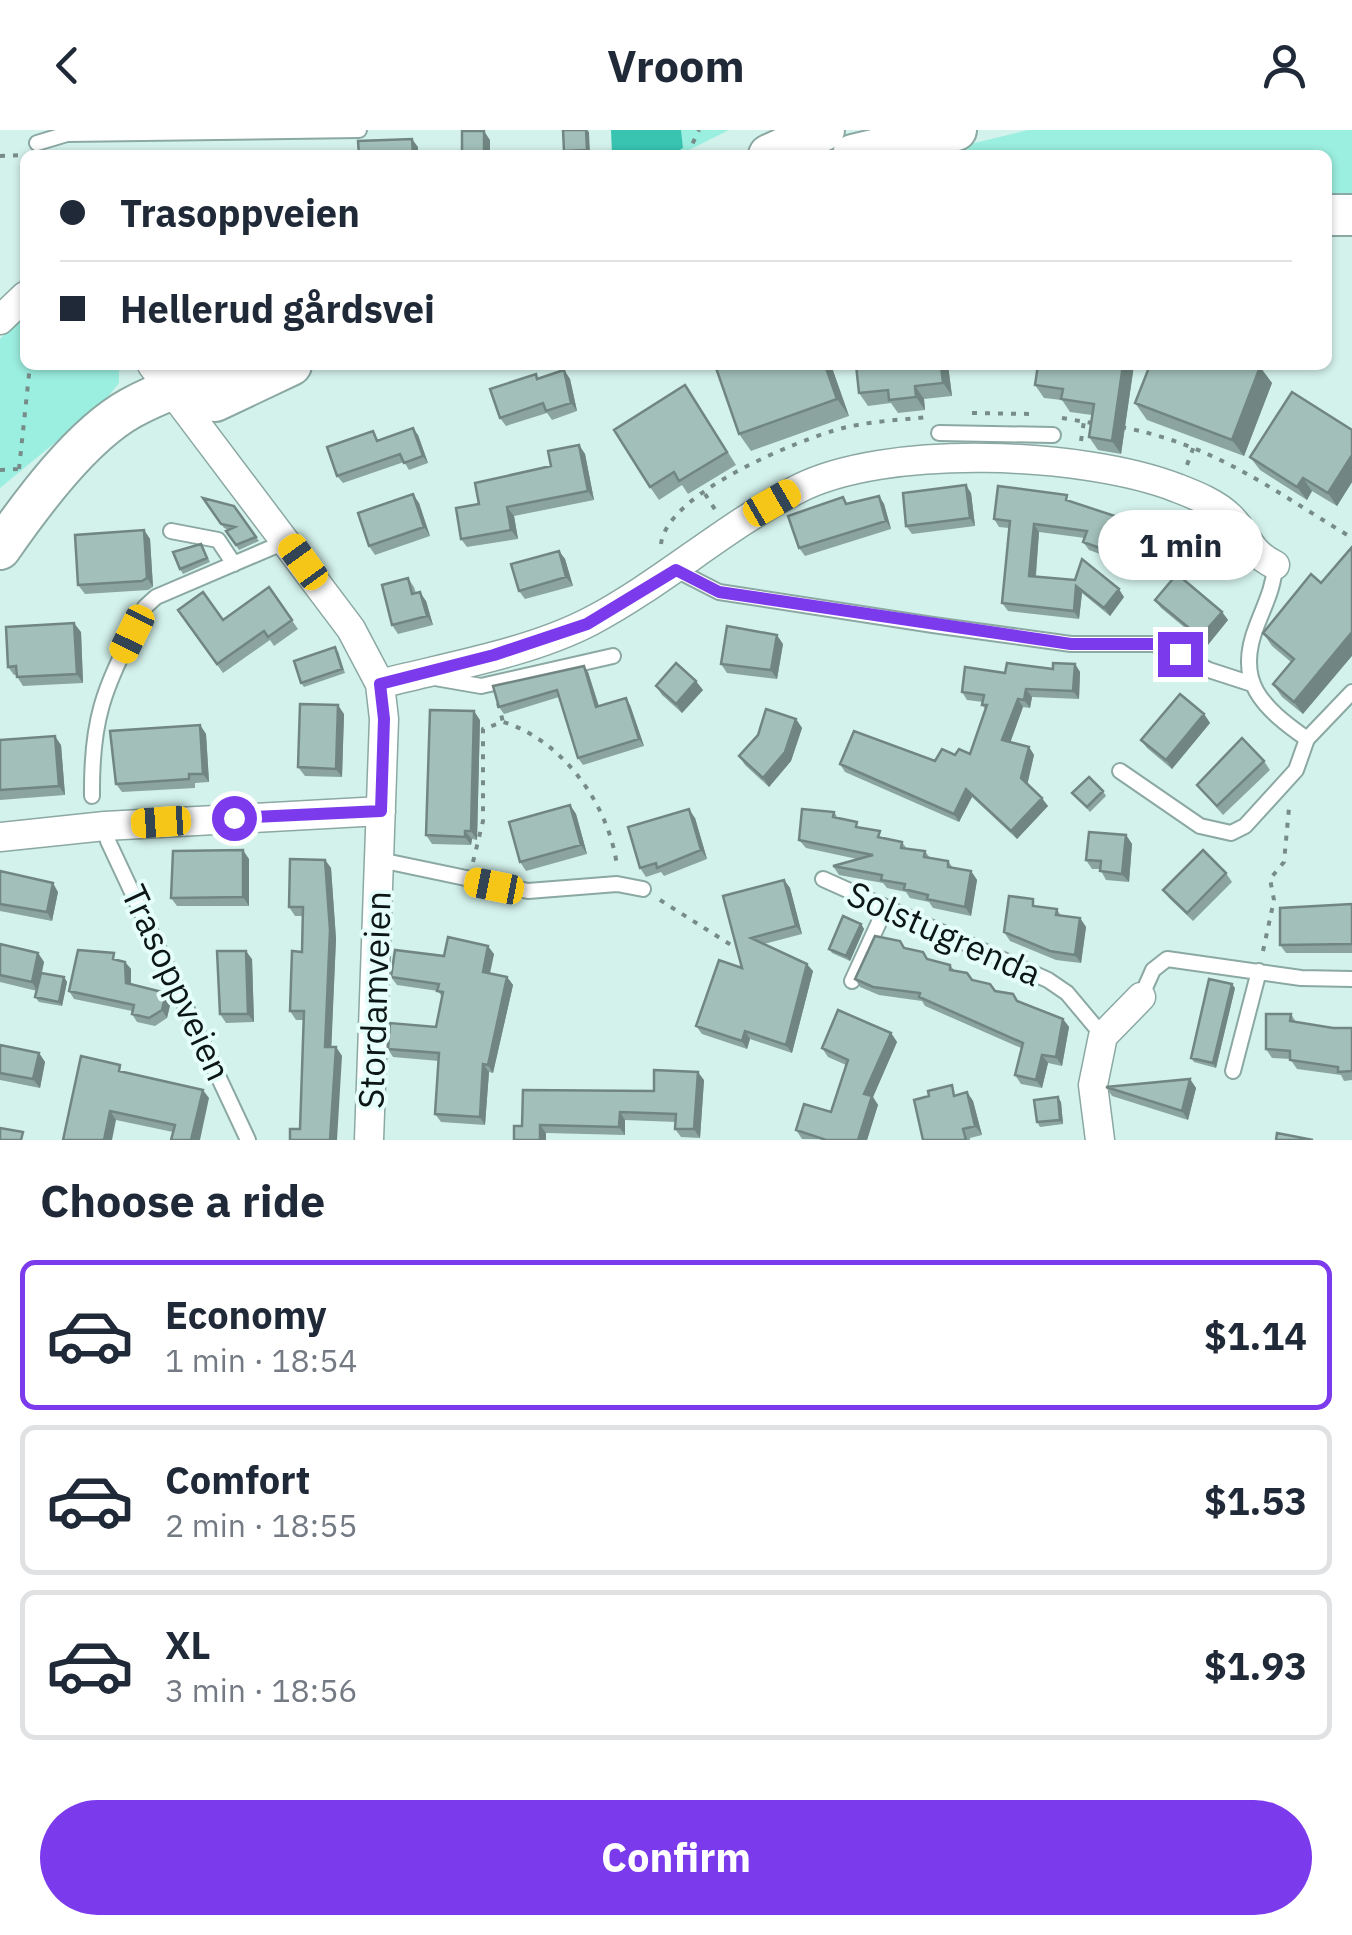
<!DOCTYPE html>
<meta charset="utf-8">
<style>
:root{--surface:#fff;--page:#f6f6f7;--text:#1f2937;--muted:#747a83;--line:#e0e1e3;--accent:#7c3aed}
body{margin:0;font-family:"IBM Plex Sans",sans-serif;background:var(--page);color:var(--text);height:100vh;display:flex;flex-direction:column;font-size:38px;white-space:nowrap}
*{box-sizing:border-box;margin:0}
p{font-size:32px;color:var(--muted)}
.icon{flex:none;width:55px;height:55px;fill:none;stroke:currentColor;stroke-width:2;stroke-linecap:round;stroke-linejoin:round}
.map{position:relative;height:1010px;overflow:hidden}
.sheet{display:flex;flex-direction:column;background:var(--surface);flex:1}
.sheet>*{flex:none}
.guide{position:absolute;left:20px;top:20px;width:1312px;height:220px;border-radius:15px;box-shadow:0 2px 8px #0004;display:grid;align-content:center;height:220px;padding:0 40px;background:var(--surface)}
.end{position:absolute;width:45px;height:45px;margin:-22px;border:12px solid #7c3aed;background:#fff;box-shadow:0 0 0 5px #fff}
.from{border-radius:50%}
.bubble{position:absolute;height:70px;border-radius:35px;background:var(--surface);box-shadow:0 2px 8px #0004;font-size:32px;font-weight:800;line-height:70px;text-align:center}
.car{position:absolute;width:30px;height:60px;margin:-30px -15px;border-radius:12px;box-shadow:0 0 8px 2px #0007;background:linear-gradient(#f5c518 24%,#345 0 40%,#f5c518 0 76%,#345 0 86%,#f5c518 0)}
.guide b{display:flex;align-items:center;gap:35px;height:95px;font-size:38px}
.guide b+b{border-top:2px solid var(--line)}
.guide i{width:25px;height:25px;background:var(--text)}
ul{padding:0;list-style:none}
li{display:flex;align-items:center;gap:30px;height:150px;margin:0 20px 15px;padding:0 20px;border:5px solid var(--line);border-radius:15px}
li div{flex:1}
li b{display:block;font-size:38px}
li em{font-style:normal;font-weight:800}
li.on{border-color:var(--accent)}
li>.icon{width:90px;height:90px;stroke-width:1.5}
h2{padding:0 40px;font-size:45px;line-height:120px}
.action{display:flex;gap:20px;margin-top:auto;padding:20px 40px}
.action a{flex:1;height:115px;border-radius:60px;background:var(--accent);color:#fff;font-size:40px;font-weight:800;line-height:115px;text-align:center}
header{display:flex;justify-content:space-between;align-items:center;height:130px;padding:0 40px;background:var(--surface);font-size:45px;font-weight:800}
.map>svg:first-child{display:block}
</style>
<header><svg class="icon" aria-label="back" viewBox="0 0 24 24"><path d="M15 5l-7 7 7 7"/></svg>Vroom<svg class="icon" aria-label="person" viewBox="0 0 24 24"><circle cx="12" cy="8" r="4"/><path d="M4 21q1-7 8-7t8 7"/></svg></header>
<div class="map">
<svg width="1352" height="1010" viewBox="0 0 1352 1010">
<rect width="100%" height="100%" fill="#d4f2ec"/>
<!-- green -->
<path fill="#9befe0" d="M681 0H729L683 23Z
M1028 0H1352V71H1328V25H925Z
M25 183V235H119V253L103 273 0 358V209Z"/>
<!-- forest -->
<path fill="#39c4b2" d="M611 0H681L683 18 673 25H612Z"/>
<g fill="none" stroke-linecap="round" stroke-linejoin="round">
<defs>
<path id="service" d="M37 13 67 4 359 0
M939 303 1053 305
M171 401 218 410 234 434
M676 440 719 462 933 495 1071 514H1154L1209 540 1249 553
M435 548 481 556 613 526
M1307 609 1352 562
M1120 641 1200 696 1231 703 1245 696 1296 640 1307 609C1262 577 1234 552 1257 495 1265 474 1274 457 1275 435
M92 666C91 578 108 554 145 477L156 467 287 411
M105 696 108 711 248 1010
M380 730 528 761 617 754 643 759
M823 749 1048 850 1067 863 1103 906
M852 851 886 777
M1141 867 1153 840 1167 829 1301 848 1352 849
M1233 941 1259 841"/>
<path id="minor" d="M0 190 25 166
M152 235 351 499 380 554 384 589 369 1010
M380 554C446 537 530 523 591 491 663 453 724 397 796 360 885 313 1085 322 1177 358 1195 365 1216 373 1230 387 1250 407 1247 421 1275 435
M0 707 105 696 381 681
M1100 1010 1093 955 1103 906 1141 867"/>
<path id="secondary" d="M769 25 824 0
M853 25 956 0
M1328 85H1352
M215 271 291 235
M0 419C32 373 82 305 131 278 164 260 205 247 240 235"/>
</defs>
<!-- service casing -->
<use href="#service" stroke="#8ba8a2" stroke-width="18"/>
<!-- minor casing -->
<use href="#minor" stroke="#8ba8a2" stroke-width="31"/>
<!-- secondary casing -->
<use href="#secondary" stroke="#8ba8a2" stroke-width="44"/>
<!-- path -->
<path stroke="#778c88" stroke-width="4" stroke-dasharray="5 8" stroke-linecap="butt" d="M687 25 699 0
M0 26 22 25
M972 283 1033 284
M1062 288 1092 293
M1121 297C1213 314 1271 359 1349 406
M1081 311 1084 291
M1187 335 1194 316
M19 339 30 235
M0 340 20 339
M705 364 716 381
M661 414C667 363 797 310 843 298 871 291 900 290 928 287
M498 573 503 592
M473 732 483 691V599L503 592C563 610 609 675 617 736
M660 770 731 815
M1263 821 1274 770 1270 749 1284 732 1289 678"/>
<!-- service -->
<use href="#service" stroke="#fff" stroke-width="14"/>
<!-- minor -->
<use href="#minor" stroke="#fff" stroke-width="28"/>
<!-- secondary -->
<use href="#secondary" stroke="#fff" stroke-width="40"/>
</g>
<!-- wall -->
<path fill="#8ba49f" d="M563 0H588L590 25H567L564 21Z
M715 235H831L849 286 751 321 739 304Z
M948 235 952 266 924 269 925 280 898 283 891 273 868 276 859 263Z
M1038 235H1134L1121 324 1098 320 1089 307 1092 285 1070 282 1062 270 1044 268 1035 255Z
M1260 237 1272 253 1244 326 1147 290 1135 273Z
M564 240 570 249 577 281 552 290 547 283 506 296 500 288 539 249Z
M694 268 736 335 688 364 682 355 659 370 650 357Z
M1352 300V352L1337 376 1312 361 1307 370 1260 340 1250 327Z
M418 305 428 333 409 340 404 332 343 353 337 346 379 310Z
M579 315 585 324 594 370 514 386 518 409 467 417 461 409 479 374 551 336Z
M971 363 975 396 912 404 906 396Z
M879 366 884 374 891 399 805 426 799 418 848 374Z
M203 368 234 376 259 411 239 420 226 401 229 400 224 398Z
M1072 372 1191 417 1181 441 1149 428 1144 440 1089 420 1083 412 1085 408 1039 402 1036 446 1124 467 1110 486 1082 463 1079 489 1008 481 1002 473 1009 398 999 397 994 389Z
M419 373 430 406 375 425 369 416Z
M144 400 150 409 153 457 148 460 85 464 78 455Z
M201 414 210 432 183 444 180 439Z
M559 421 565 429 573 456 525 469 519 461Z
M408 448 414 457 416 463 426 471 433 495 398 504 392 495Z
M1321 453 1303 584 1282 567 1273 554 1291 532 1272 516 1263 503Z
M269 457 298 499 274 516 270 510 223 543 178 480 223 490Z
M1155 470 1222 482 1228 490 1207 516 1161 478Z
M81 502 83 553 23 556 16 545H14L8 537Z
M783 514 777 549 727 543 721 534Z
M338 521 345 543 304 557 301 553Z
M1075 534 1080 542 1079 569 1032 567 1030 578 1023 577 1010 612 1029 617 1034 625 1027 654 1048 676 1017 709 972 667 959 692 845 642 840 634 935 631 955 625 970 624 986 580 982 575 983 572 967 570 962 562 1005 543 1053 539Z
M588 542 599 576 630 575 644 616 583 635 578 628 559 567 504 584 499 577Z
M656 556 703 560 682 583 662 565Z
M344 584 342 647 305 646 298 637Z
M1204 584 1210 593 1172 639 1147 618 1141 610Z
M796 589 802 598 791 631 769 657 745 635 739 626Z
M480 590 477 710 472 709 471 715 432 714 426 705Z
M200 595 206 604 209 652 195 653V658L122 662 116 654Z
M0 610 61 615 65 665 0 670Z
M1264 631 1270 640 1223 685 1197 655Z
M1103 661 1106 666 1090 682 1072 663Z
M570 675 576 684 587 724 526 741 520 732Z
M834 682 838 688 885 708 902 712 907 719 925 721 930 728 948 731 953 738 971 741 977 750 971 786 933 778 929 772 910 768 906 762 887 758 883 753 839 745 833 736 857 729 806 718 799 710Z
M695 688 707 729 664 746 661 742 646 747 640 738Z
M1126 705 1132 714 1129 752 1106 750 1100 739H1092L1086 730Z
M249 729V776H177L171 768Z
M325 730 331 738 336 809 331 917H336L342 926 300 999 303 890H296L290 881 302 822 303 786H295L289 777Z
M0 741 58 762 52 791 0 781Z
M1226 743 1232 752 1193 791 1169 768 1163 760Z
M784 750 790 758 802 804 764 814 813 841 792 923 750 909 747 919 702 904 696 896 742 838 723 766Z
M1352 774V823H1286L1280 815Z
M1038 777 1057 779 1061 786 1080 788 1086 797 1081 833 1056 830 1010 811 1004 802Z
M861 794 864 799 850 831 832 823 829 819Z
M900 811 906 819 927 829 950 835 954 840 995 861 1063 889 1069 897 1062 936 1048 933 1042 958 1021 954 1015 945 1021 918 925 876 922 871 879 865 860 857 855 849Z
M0 814 38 823 44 832 42 843 64 847 67 852 62 876 39 872 35 867 37 861 0 852Z
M494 824 490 844 507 847 513 855 493 943 489 942 485 995 441 992 435 984 439 931 393 927 388 919 436 897 442 867 438 861 397 855 391 847 444 826Z
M252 829 254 892 226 893 220 884Z
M119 830 125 832 131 839V854L166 863 171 871 167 888 155 896 137 892 132 884V881L74 869 69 861Z
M1235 858 1216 938 1194 932 1191 928Z
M1291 884 1296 892 1333 898H1352V950L1344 951 1341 945 1297 939 1290 929 1272 928 1266 919Z
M891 903 897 912 873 967 878 975 867 1010 802 1009 796 1000 831 982 846 935 828 927 822 918Z
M0 915 39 923 45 932 40 958 0 950Z
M126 943 209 968 173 1002 116 990 63 1010Z
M1190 949 1196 958 1188 990 1112 966 1106 957Z
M704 950 700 1008 681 1007 675 999 676 992 625 990V1005L546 1003 522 996 654 961Z
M967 962 973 971 982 1005 970 1008V1010H923L958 965Z
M1061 972 1063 994 1040 997 1037 992Z"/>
<!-- shaded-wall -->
<path fill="#718682" d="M586 0 589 2 590 25 587 20Z
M484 1 490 10V25H484Z
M412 9 418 17V25H413Z
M825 235H831L849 286 837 269Z
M941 235H948L952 266 943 253Z
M1123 235H1134L1121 324 1112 311Z
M1260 237 1272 253 1244 326 1232 310Z
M564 240 570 249 577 281 571 273Z
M915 256 924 269 925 280 916 267Z
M413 298 418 305 428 333 423 326Z
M579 315 585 324 594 370 588 361Z
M1352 325V352L1337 376 1328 363Z
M1303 348 1312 361 1307 370 1297 357Z
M966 355 971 363 975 396 970 388Z
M413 364 419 373 430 406 424 397Z
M879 366 884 374 891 399 886 391Z
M507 377 514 386 518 409 511 400Z
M1034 394 1039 402 1035 454 1029 446Z
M144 400 150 409 153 457 147 448Z
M1185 409 1191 417 1181 441 1176 433Z
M1143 420 1149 428 1144 440 1139 432Z
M559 421 565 429 573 456 566 447Z
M1076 456 1082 463 1079 489 1074 481Z
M1119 459 1124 467 1110 486 1104 478Z
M420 462 426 471 433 495 427 486Z
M1222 482 1228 490 1207 516 1200 507Z
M74 493 81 502 83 553 77 544Z
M1352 502V526L1303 584 1294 572Z
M777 505 783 514 777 549 771 540Z
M1075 534 1080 542 1079 569 1073 561Z
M584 536 588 542 601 584 596 577Z
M696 551 703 560 682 583 676 574Z
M1026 559 1032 567 1030 578 1024 570Z
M626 568 630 575 644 616 639 609Z
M1018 569 1023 577 1008 619 1002 610Z
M338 575 344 584 342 647 336 639Z
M474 581 480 590 477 710 471 701Z
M1204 584 1210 593 1172 639 1166 630Z
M796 589 802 598 791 631 769 657 763 648Z
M200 595 206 604 209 652 203 644Z
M55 606 61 615 65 665 59 656Z
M1029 617 1034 625 1027 656 1021 648Z
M966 659 972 667 959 692 954 684Z
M1042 668 1048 676 1017 709 1011 701Z
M570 675 576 684 587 724 581 715Z
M689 679 695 688 707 729 701 720Z
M465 701 472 709 471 715 465 707Z
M1126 705 1132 714 1129 752 1122 744Z
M243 720 249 729V776L243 767Z
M325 730 331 738 336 809 331 926 325 917Z
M971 741 977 750 971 786 965 777Z
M784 750 790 758 802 804 796 796Z
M53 753 58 762 52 791 47 782Z
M1080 788 1086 797 1081 833 1075 825Z
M861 794 864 799 850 831 846 826Z
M488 816 494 824 488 850 483 842Z
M246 821 252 829 254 892 248 884Z
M38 823 44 832 37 861 32 852Z
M125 832 131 839V861L126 853Z
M807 834 813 841 792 923 786 915Z
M64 847 67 852 62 876 59 872Z
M507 847 513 855 493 943 488 935Z
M1232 854 1235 858 1216 938 1213 933Z
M166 863 171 871 167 888 162 880Z
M1063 889 1069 897 1062 936 1056 927Z
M745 901 750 909 747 919 742 911Z
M891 903 897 912 873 967 878 975 867 1010H858L864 964Z
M336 917 342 926 337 1010H330Z
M39 923 45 932 40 958 33 949Z
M1042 925 1048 933 1042 958 1036 950Z
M483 934 489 942 485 995 480 987Z
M698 942 704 950 700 1008 694 999Z
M1190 949 1196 958 1188 990 1182 981Z
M203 960 209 968 200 1010H191Z
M967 962 973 971 982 1005 975 996Z
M1058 967 1061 972 1063 994 1060 990Z
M110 981 116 990 112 1010H104Z
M620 982 625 990V1005L619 997Z
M540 995 546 1003V1010H540Z"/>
<!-- building -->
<path fill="#a2bfb9" stroke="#718682" stroke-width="2.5" d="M563 0H586L587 20 564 21Z
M462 1H484V25H462Z
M412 9 413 25H359L358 11Z
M715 235H825L837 269 739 304Z
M856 235H941L943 253 915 256 916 267 889 270 888 260 859 263Z
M1038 235H1123L1112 311 1089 307 1094 274 1061 269 1063 259 1035 255Z
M1150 235H1256L1260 237 1232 310 1135 273Z
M564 240 571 273 546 281 543 273 500 288 490 259 536 244 537 249Z
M685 255 727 322 679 351 674 342 650 357 614 300Z
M1292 262 1352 300V325L1328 363 1303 348 1297 357 1250 327Z
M413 298 423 326 404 333 400 324 337 346 327 317 373 301 377 311Z
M579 315 588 361 507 377 511 400 461 409 456 378 479 374 475 353 551 336 548 321Z
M966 355 970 388 906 396 903 363Z
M998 356 1067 365 1066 370 1185 409 1176 433 1143 420 1139 432 1083 412 1087 401 1034 394 1029 446 1075 450 1082 429 1119 459 1104 478 1076 456 1074 481 1002 473 1010 391 994 389Z
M413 364 424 397 369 416 358 383Z
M879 366 886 391 799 418 788 386 843 367 846 374Z
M203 368 234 376 256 407 236 415 226 401 235 397 221 394Z
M144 400 147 448 142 451 78 455 75 405Z
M201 414 207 428 180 439 173 422Z
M1352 417V502L1294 572 1273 554 1294 529 1263 503 1311 444 1321 453Z
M559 421 566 447 519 461 511 434Z
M1177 444 1222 482 1200 507 1155 470Z
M408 448 412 464 420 462 427 486 392 495 382 455Z
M269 457 292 490 268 507 264 501 217 534 178 480 203 462 223 490Z
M74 493 77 544 17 547 16 536 8 537 6 497Z
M727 496 777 505 771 540 721 534Z
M335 517 342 539 301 553 294 531Z
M676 533 696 551 676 574 656 556Z
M1007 533 1053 539V533L1075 534 1073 561 1026 559 1024 570 1018 569 1002 610 1029 617 1021 648 1042 668 1011 701 966 659 954 684 840 634 854 601 935 631 942 619 955 625 959 619 970 624 987 575H982L984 565 962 562 965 537 1005 543Z
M584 536 596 577 626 568 639 609 578 628 557 560 499 577 493 556Z
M1180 564 1204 584 1166 630 1141 610Z
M300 574 338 575 336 639 298 637Z
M766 579 796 589 785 622 763 648 739 626 758 605Z
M430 580 474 581 471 701H465V707L426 705Z
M200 595 203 644H189V649L116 654 110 601Z
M55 606 59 656 0 660V610Z
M1242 608 1264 631 1217 676 1197 655Z
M1089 647 1103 661 1087 677 1072 663Z
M570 675 581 715 520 732 509 692Z
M689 679 701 720 657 738 656 733 640 738 628 697Z
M802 679 834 682 833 687 857 692 856 697 880 701 878 707 902 712 901 718 925 721 924 727 948 731V737L971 741 965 777 927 769 928 765 904 759 905 754 881 750 882 745 833 736 873 725 799 710Z
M1089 702 1126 705 1122 744 1100 741 1101 731 1086 730Z
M243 720V767L171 768 173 721Z
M1203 720 1226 743 1187 783 1163 760Z
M290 729 325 730 330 800 325 917H336L330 1010H290V999H300L304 881H290L292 821 302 822 303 777H289Z
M0 741 53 753 47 782 0 774Z
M784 750 796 796 751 808 807 834 786 915 745 901 742 911 696 896 719 830 742 838 723 766Z
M1009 766 1033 769V776L1057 779 1056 785 1080 788 1075 825 1050 821 1004 802Z
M1352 774V814L1280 815V778Z
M843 786 861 794 846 826 829 819Z
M875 806 900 811 904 818 923 822 927 829 950 835V840L967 843 972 850 990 854 995 861 1013 864 1017 871 1063 889 1056 927 1042 925 1036 950 1015 945 1023 913 919 867 920 863 873 857 855 849Z
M448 807 488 816 483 842 507 847 488 935 483 934 480 987 435 984 439 923 388 919 390 893 436 897 443 862 437 861 439 854 391 847 395 820 444 826Z
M0 814 38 823 32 852 0 845Z
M78 820 114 823 113 829 125 832 126 853 166 863 162 880 149 888 132 884 134 875 69 861Z
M217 821H246L248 884H220Z
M41 843 64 847 59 872 35 867Z
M1209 849 1232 854 1213 933 1191 928Z
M838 880 891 903 864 964 872 966 858 1010H826L796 1000 804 974 831 982 848 930 822 918Z
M1266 884H1291L1290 891 1333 898H1352V941L1338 942V937L1290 930V921L1266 919Z
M0 915 39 923 33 949 0 943Z
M81 926 120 935 119 941 203 960 191 1010H171L175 995 110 981 104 1010H63Z
M654 940 698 942 694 999H675L676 984 620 982 619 997 540 995V1010H514V996H522L523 960 654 961Z
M1190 949 1182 981 1106 957Z
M952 955 954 966 967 962 975 996 963 999 966 1010H923L914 970 929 966 928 961Z
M1058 967 1060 990 1037 992 1034 970Z
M0 998 23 1002 21 1010H0Z
M1277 1003 1313 1010H1276Z"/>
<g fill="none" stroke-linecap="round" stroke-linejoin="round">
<!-- route -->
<path stroke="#7c3aed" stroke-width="12" d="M234 688 381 681 384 589 380 554 494 525 587 494 676 440 719 462 1071 514H1154L1180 524"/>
</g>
<g text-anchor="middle" stroke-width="8" stroke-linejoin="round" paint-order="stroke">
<!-- street labels -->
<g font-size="35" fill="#0c1715" stroke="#e6fef9">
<text transform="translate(944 804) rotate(24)" y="12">Solstugrenda</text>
<text transform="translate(176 853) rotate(65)" y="12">Trasoppveien</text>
<text transform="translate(375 870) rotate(-88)" y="12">Stordamveien</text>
</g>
</g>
</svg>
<i class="end from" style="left:234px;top:688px"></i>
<i class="end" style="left:1180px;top:524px"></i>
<div class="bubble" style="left:1098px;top:380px;width:165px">1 min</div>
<i class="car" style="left:772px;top:373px;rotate:60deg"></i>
<i class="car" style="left:303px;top:432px;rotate:324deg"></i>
<i class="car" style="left:132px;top:504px;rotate:206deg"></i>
<i class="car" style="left:161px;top:692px;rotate:266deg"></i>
<i class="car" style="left:494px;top:756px;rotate:281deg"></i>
<div class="guide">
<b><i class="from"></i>Trasoppveien</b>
<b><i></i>Hellerud gårdsvei</b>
</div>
</div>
<section class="sheet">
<h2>Choose a ride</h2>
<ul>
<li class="on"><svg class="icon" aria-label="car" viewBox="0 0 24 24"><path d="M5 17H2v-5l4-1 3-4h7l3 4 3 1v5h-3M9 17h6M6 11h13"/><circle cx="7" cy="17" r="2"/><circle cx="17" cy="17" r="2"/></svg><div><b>Economy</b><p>1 min · 18:54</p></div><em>$1.14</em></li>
<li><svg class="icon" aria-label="car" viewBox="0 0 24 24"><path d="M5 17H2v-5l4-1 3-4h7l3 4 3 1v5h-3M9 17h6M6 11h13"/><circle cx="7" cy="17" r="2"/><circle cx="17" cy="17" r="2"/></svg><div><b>Comfort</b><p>2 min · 18:55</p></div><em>$1.53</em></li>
<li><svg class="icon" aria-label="car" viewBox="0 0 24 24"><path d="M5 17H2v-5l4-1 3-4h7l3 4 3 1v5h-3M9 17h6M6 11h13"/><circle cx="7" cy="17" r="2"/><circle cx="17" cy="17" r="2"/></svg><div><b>XL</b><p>3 min · 18:56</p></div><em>$1.93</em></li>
</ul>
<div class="action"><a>Confirm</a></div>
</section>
